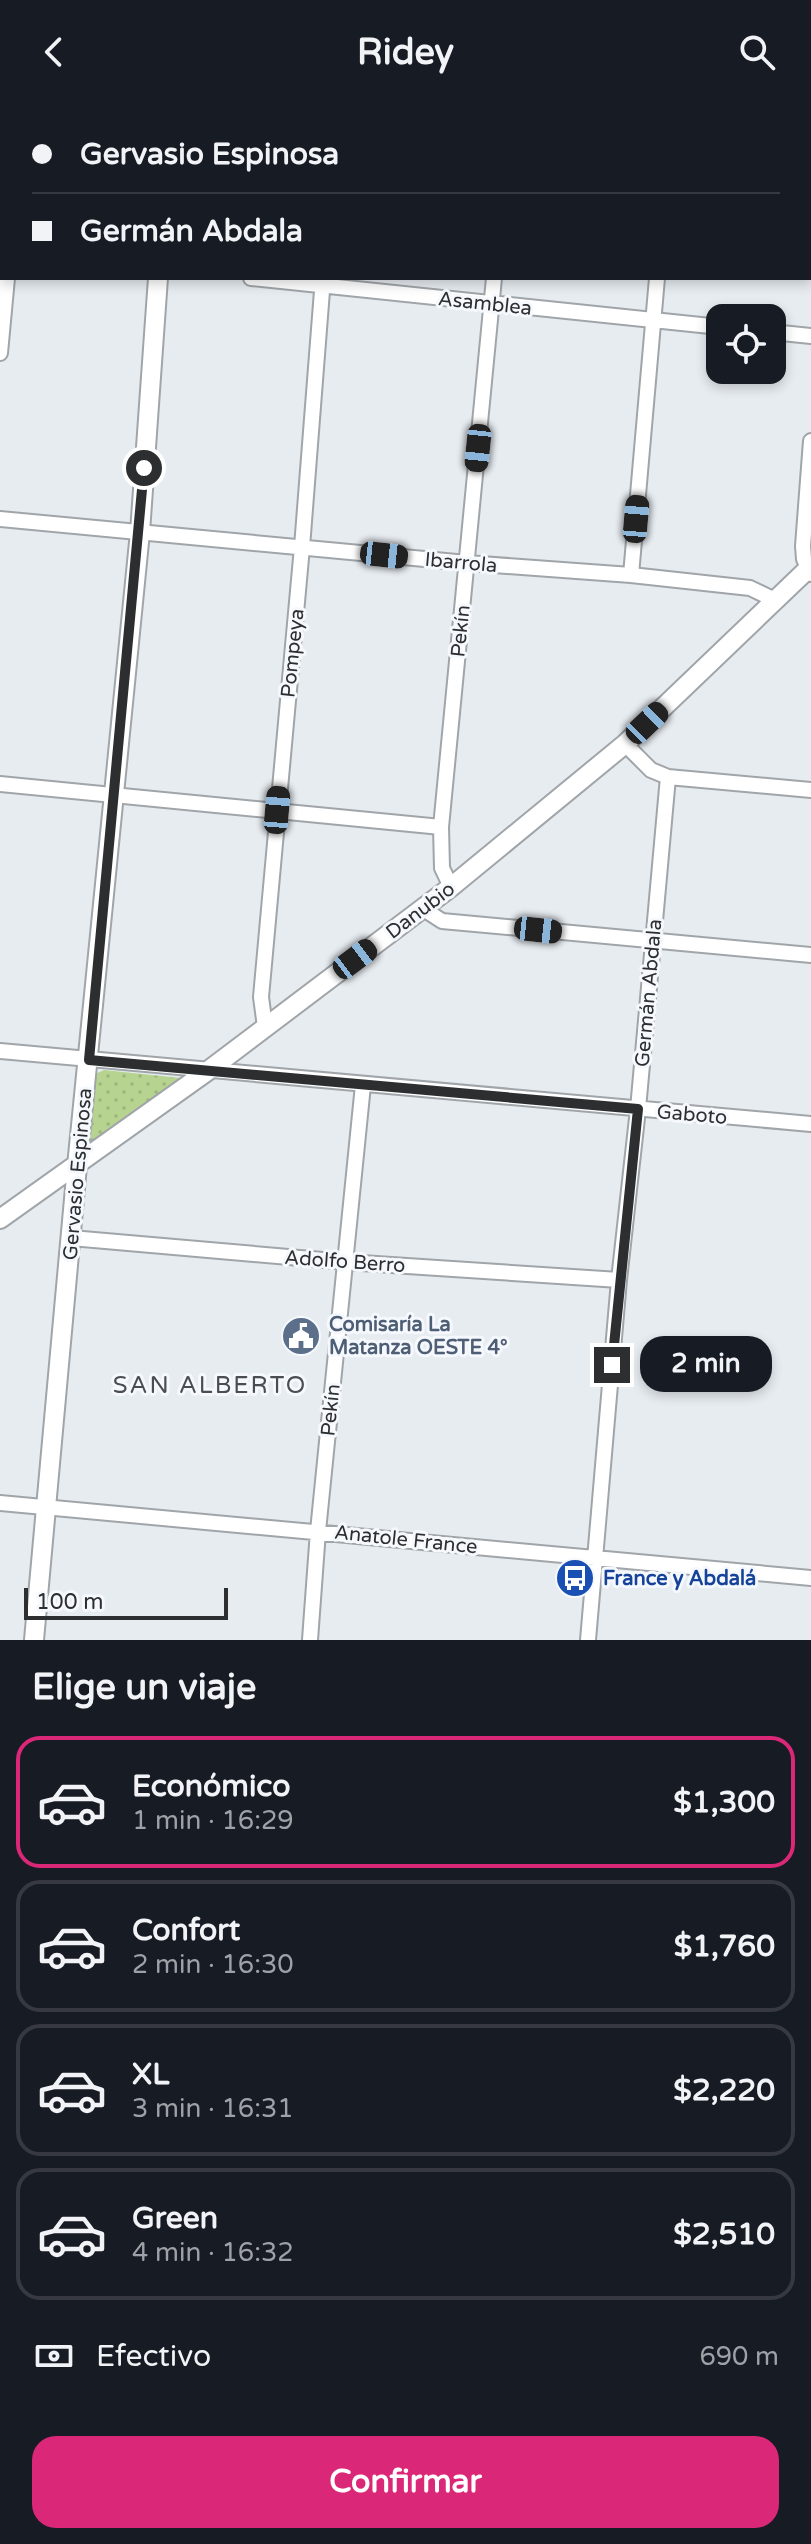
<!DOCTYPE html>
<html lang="es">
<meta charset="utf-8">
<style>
:root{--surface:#171b24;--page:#20242c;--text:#f1f3f6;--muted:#9ea1a6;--line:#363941;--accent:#db2777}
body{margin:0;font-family:"Varela Round",sans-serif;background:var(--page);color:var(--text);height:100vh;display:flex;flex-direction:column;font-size:30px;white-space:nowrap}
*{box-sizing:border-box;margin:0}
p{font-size:26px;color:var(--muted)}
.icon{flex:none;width:44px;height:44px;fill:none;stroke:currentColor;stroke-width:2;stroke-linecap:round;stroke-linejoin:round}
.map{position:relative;height:1536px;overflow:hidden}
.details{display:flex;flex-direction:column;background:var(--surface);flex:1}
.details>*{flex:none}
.banner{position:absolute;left:0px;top:0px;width:812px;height:176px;box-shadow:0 4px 12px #0003;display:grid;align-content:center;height:176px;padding:0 32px;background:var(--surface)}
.buttons{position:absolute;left:706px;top:200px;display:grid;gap:16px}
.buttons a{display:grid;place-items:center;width:80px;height:80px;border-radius:16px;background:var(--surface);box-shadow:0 4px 12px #0003;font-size:40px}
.scale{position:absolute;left:24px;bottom:20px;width:204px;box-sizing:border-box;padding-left:8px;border:4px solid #2c2e30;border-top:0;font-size:22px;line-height:28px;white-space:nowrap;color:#2c2e30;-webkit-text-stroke:6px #f5f9fe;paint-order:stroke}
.end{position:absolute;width:36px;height:36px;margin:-18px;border:10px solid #2c2e30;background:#fff;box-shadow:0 0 0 4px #fff}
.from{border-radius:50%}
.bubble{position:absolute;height:56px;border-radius:24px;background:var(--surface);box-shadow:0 4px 12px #0003;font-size:26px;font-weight:800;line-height:56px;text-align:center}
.car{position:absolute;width:24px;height:48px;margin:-24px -12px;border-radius:10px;box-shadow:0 0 6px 2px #0007;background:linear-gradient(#222 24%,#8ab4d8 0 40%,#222 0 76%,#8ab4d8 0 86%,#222 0)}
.banner b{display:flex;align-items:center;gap:28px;height:76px;font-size:30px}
.banner b+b{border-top:2px solid var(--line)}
.banner i{width:20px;height:20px;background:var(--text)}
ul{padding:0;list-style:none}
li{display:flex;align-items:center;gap:24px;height:132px;margin:0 16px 12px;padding:0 16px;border:4px solid var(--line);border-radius:24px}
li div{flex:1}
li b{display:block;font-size:30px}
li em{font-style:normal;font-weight:800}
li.active{border-color:var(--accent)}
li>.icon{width:72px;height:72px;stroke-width:1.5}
h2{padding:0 32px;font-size:36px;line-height:96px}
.pay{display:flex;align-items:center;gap:20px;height:88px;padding:0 32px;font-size:30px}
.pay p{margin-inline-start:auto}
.action{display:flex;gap:16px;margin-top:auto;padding:16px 32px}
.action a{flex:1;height:92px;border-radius:24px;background:var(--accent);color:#fff;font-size:32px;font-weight:800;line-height:92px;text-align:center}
header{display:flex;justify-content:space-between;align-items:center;height:104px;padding:0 32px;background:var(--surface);font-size:36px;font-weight:800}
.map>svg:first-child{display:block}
</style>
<header><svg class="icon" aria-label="back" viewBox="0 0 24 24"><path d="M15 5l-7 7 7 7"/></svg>Ridey<svg class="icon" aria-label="search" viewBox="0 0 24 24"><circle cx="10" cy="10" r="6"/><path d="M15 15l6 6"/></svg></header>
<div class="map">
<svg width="811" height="1536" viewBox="0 0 811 1536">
<defs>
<pattern id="park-dots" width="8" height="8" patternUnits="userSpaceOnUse" patternTransform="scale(2)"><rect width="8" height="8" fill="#b6d490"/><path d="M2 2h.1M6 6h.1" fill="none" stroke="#9db67c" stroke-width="1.8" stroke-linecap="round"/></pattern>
</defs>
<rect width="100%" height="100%" fill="#e7ecf1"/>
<!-- park -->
<path fill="url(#park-dots)" d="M104 966 181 974 90 1040 95 970Z"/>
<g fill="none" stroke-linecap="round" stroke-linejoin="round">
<defs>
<path id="street" d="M23 2V0
M339 2 340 0
M508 2V0
M673 2V0
M0 154 2 155
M251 174 720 223
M772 228 811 232
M0 249 7 174
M811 337 803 442 804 455 811 470
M0 415 467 459 631 471 750 484 775 496
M631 471 657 174
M625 640 651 666 668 673 811 686
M0 680 441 723
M451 783 442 764 441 723 494 174
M422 804 442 817 811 851
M265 923 261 893 302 443 323 174
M0 947 811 1020
M71 1134 346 1158 619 1176
M0 1399 811 1474
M310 1536 318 1427 363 981
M588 1536 619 1176 638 1005 668 673"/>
<path id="secondary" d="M175 2V0
M0 1115 209 966 451 783 625 640 811 462
M34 1536 77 1062 140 428 158 174"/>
</defs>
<!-- street casing -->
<use href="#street" stroke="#a0a5a9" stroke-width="18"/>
<!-- secondary casing -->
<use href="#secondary" stroke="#a0a5a9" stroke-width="22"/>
<!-- street -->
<use href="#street" stroke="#fff" stroke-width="14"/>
<!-- secondary -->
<use href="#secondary" stroke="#fff" stroke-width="18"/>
</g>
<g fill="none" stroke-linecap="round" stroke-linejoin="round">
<!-- route -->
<path stroke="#2c2e30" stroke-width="10" d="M144 364 89 956 638 1005 612 1261"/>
</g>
<!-- icons -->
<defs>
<symbol id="civic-disc" viewBox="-11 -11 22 22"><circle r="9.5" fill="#5c6f8a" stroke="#f5f9fe"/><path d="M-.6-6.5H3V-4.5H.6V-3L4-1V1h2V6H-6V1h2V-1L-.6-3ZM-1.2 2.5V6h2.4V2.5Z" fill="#fff"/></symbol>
<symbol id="bus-disc" viewBox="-11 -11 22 22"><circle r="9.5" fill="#1a4fb4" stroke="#f5f9fe"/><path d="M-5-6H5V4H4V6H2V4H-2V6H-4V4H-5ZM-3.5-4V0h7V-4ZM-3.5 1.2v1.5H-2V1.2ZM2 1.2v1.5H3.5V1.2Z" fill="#fff"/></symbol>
</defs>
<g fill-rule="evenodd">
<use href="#civic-disc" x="279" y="1210" width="44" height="44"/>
<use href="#bus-disc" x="553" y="1452" width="44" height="44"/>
</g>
<g text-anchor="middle" stroke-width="6" stroke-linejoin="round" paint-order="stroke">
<!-- street labels -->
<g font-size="20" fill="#2c2e30" stroke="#f5f9fe">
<text transform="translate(485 199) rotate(6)" y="7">Asamblea</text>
<text transform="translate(461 458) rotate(5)" y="7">Ibarrola</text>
<text transform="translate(460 527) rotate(-84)" y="7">Pekín</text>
<text transform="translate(292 549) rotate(-84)" y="7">Pompeya</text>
<text transform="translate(420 806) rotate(-37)" y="7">Danubio</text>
<text transform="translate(648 889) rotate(-85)" y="7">Germán Abdala</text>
<text transform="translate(692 1010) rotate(5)" y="7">Gaboto</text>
<text transform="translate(77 1070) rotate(-85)" y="7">Gervasio Espinosa</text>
<text transform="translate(345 1157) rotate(4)" y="7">Adolfo Berro</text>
<text transform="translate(330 1306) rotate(-84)" y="7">Pekín</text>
<text transform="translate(406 1435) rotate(6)" y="7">Anatole France</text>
</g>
<!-- service labels -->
<g font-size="20" font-weight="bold" fill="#4e5e75" stroke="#f5f9fe" text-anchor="start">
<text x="329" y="1227">Comisaría La<tspan x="329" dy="23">Matanza OESTE 4°</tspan></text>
</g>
<!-- transit labels -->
<g font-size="20" font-weight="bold" fill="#164399" stroke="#f5f9fe" text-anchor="start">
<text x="603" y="1481">France y Abdalá</text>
</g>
<!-- quarter labels -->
<g font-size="24" letter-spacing="2" fill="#4a4e52" stroke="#f5f9fe">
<text x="210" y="1289">SAN ALBERTO</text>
</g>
</g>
</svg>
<div class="buttons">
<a><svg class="icon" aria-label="locate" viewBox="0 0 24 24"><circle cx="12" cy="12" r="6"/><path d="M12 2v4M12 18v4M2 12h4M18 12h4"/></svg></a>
</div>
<div class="scale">100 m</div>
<i class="end from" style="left:144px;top:364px"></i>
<i class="end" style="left:612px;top:1261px"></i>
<div class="bubble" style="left:640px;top:1232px;width:132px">2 min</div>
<i class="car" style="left:478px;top:344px;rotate:186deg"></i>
<i class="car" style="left:636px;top:415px;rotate:5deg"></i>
<i class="car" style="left:384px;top:451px;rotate:96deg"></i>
<i class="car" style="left:647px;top:619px;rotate:46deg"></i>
<i class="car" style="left:277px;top:706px;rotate:5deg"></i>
<i class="car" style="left:538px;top:826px;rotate:96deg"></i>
<i class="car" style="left:355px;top:855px;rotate:53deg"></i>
<div class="banner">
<b><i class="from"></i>Gervasio Espinosa</b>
<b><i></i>Germán Abdala</b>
</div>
</div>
<section class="details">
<h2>Elige un viaje</h2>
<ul>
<li class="active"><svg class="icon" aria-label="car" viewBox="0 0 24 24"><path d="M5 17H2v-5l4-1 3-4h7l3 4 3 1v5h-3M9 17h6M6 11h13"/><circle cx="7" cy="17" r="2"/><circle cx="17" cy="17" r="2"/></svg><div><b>Económico</b><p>1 min · 16:29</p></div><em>$1,300</em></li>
<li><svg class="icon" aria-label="car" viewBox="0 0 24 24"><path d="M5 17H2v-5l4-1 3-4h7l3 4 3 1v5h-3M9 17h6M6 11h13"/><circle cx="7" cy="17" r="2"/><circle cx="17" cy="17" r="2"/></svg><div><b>Confort</b><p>2 min · 16:30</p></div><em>$1,760</em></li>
<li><svg class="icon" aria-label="car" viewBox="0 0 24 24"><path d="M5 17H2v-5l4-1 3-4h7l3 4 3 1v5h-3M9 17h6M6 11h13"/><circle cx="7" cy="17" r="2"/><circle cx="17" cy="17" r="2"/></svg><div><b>XL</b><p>3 min · 16:31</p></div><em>$2,220</em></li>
<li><svg class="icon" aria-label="car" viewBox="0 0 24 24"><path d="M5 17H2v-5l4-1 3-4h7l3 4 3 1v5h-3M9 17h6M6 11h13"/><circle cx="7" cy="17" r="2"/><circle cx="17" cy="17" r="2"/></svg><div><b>Green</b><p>4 min · 16:32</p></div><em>$2,510</em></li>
</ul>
<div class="pay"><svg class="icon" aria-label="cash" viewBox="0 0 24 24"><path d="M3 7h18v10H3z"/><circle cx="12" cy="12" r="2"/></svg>Efectivo<p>690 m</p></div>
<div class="action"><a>Confirmar</a></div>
</section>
